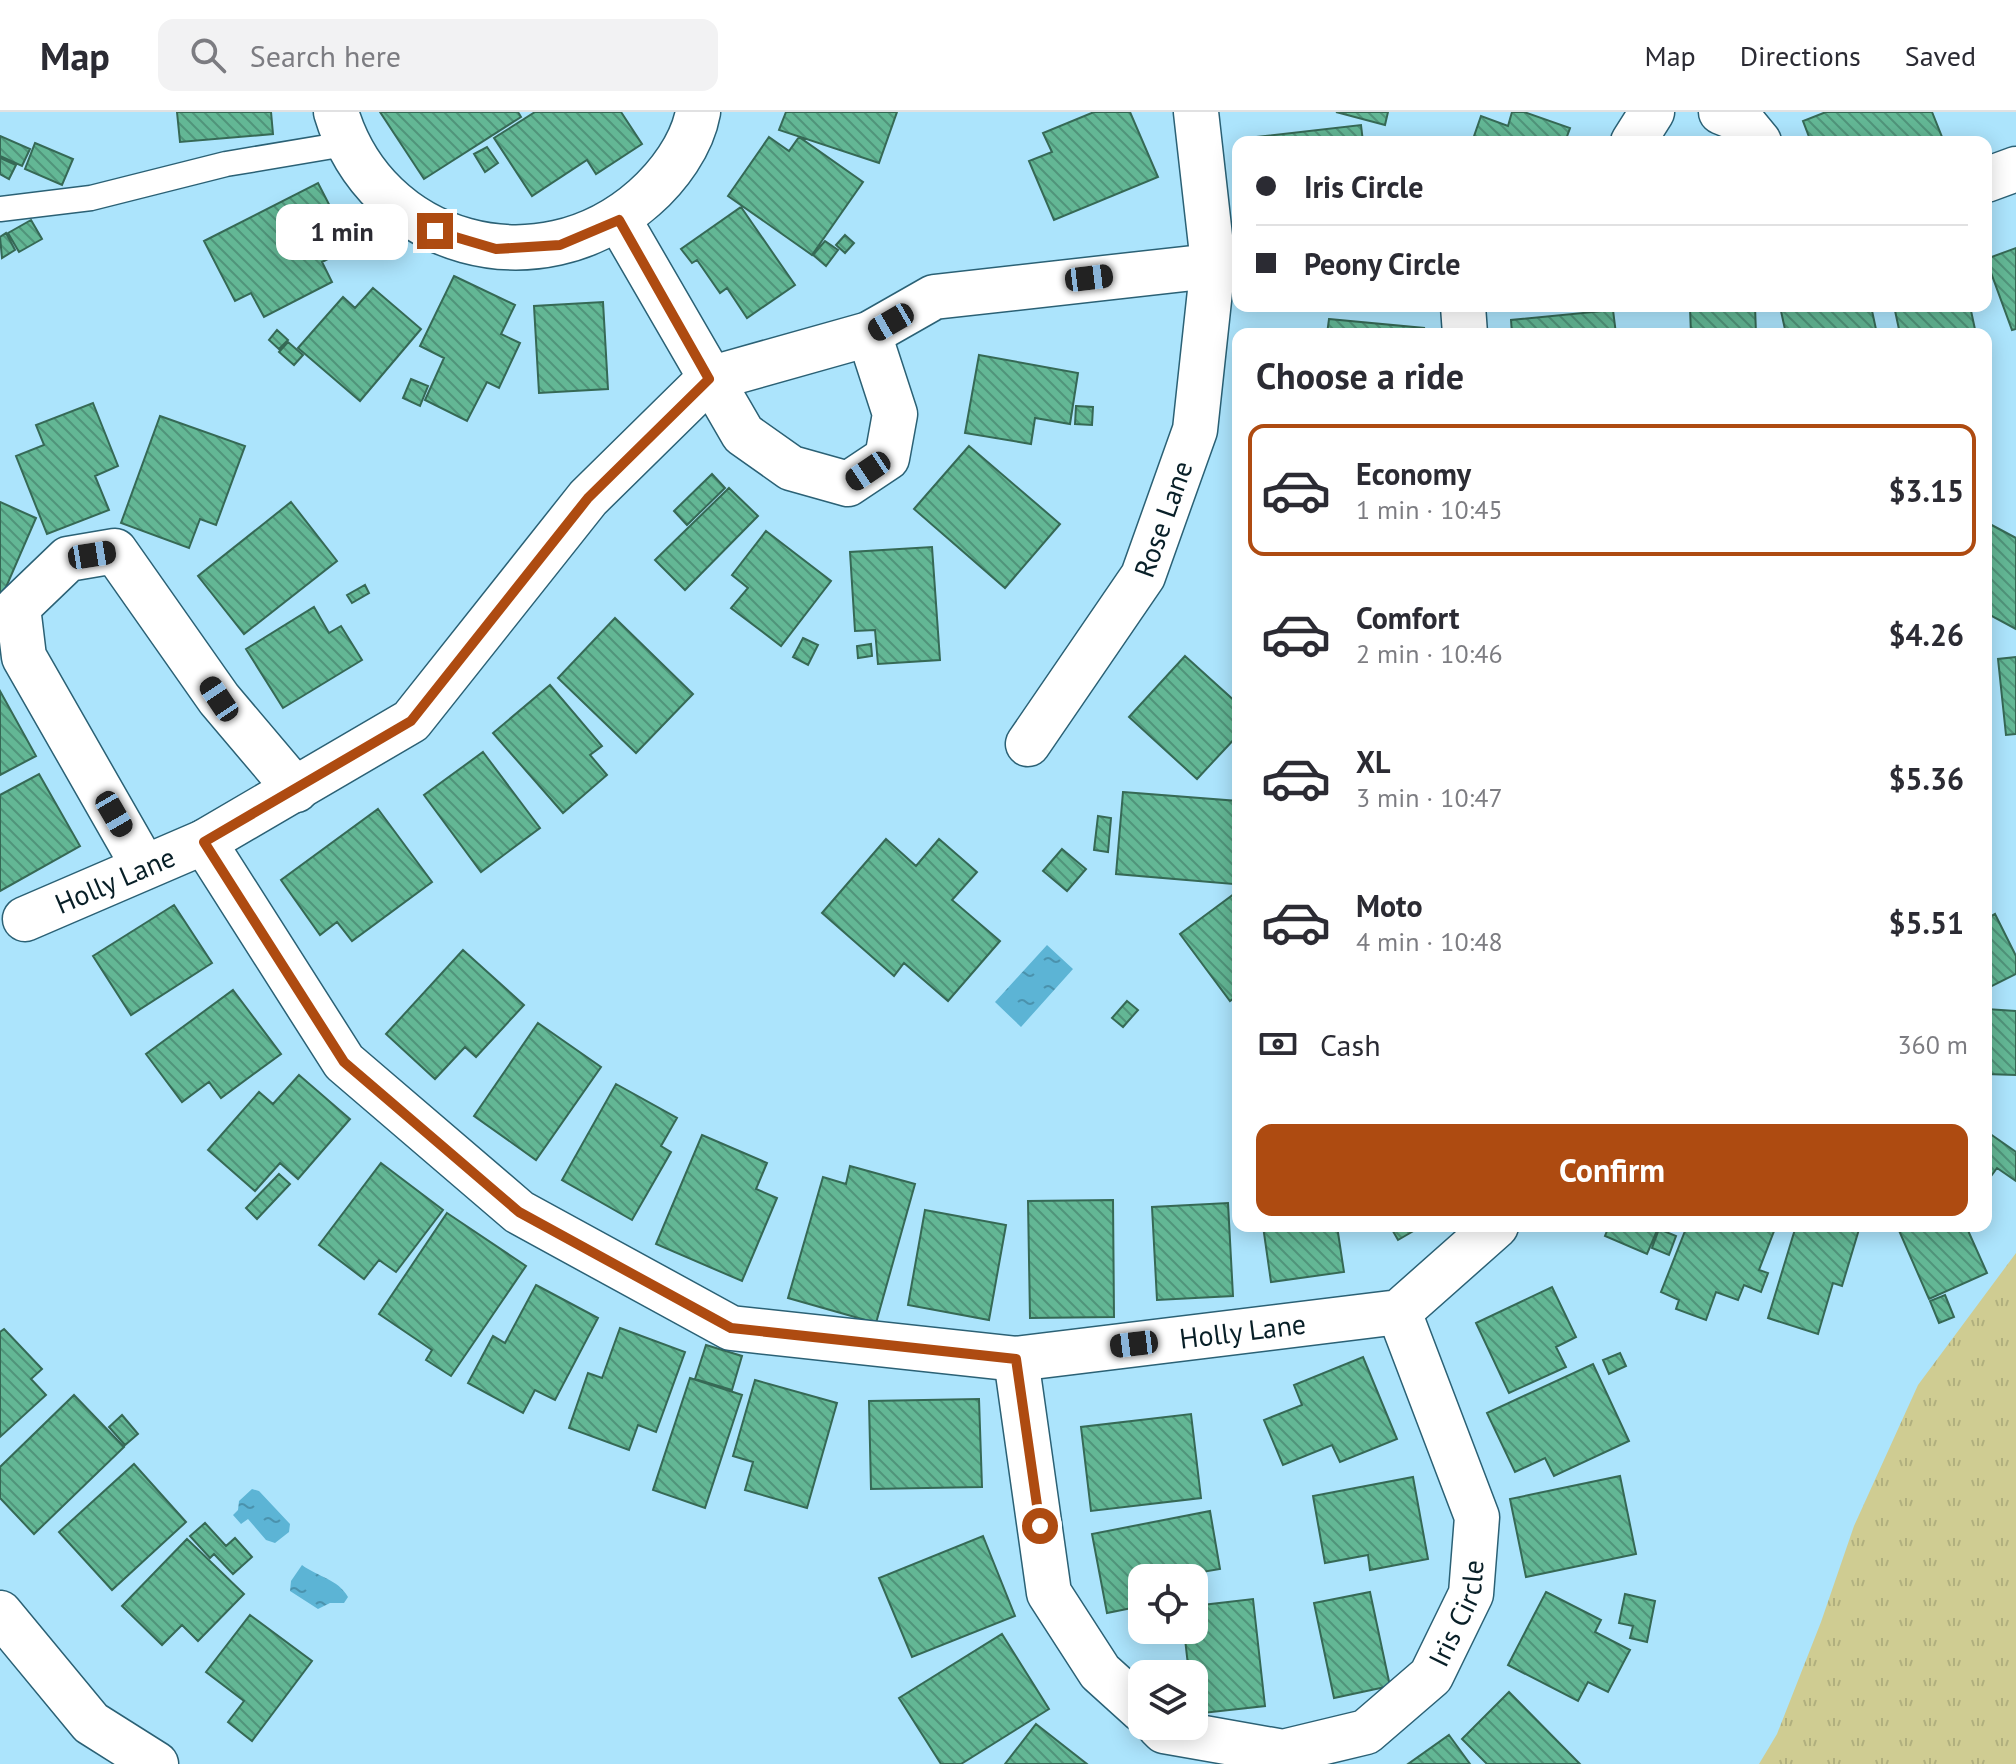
<!DOCTYPE html>
<meta charset="utf-8">
<style>
:root{--surface:#fff;--page:#f2f2f3;--text:#2b2b33;--muted:#7c7c81;--line:#e1e1e2;--accent:#ae4b11}
body{margin:0;font-family:"PT Sans",sans-serif;background:var(--page);color:var(--text);height:100vh;display:flex;flex-direction:column;font-size:30px;white-space:nowrap}
*{box-sizing:border-box;margin:0}
p{font-size:26px;color:var(--muted)}
.icon{flex:none;width:44px;height:44px;fill:none;stroke:currentColor;stroke-width:2;stroke-linecap:round;stroke-linejoin:round}
.map{position:relative;flex:1;overflow:hidden}
.panel{position:absolute;left:1232px;top:216px;width:760px;height:904px;display:flex;flex-direction:column;background:var(--surface);border-radius:16px;box-shadow:0 4px 20px #0003}
.panel>*{flex:none}
.guide{position:absolute;left:1232px;top:24px;width:760px;height:176px;border-radius:16px;box-shadow:0 4px 20px #0003;display:grid;align-content:center;height:176px;padding:0 24px;background:var(--surface)}
.tools{position:absolute;left:1128px;top:1452px;display:grid;gap:16px}
.tools a{display:grid;place-items:center;width:80px;height:80px;border-radius:16px;background:var(--surface);box-shadow:0 4px 20px #0003;font-size:40px}
.end{position:absolute;width:36px;height:36px;margin:-18px;border:10px solid #ae4b11;background:#fff;box-shadow:0 0 0 4px #fff}
.from{border-radius:50%}
.bubble{position:absolute;height:56px;border-radius:16px;background:var(--surface);box-shadow:0 4px 20px #0003;font-size:26px;font-weight:800;line-height:56px;text-align:center}
.car{position:absolute;width:24px;height:48px;margin:-24px -12px;border-radius:10px;box-shadow:0 0 6px 2px #0007;background:linear-gradient(#222 24%,#8ab4d8 0 40%,#222 0 76%,#8ab4d8 0 86%,#222 0)}
.guide b{display:flex;align-items:center;gap:28px;height:76px;font-size:30px}
.guide b+b{border-top:2px solid var(--line)}
.guide i{width:20px;height:20px;background:var(--text)}
ul{padding:0;list-style:none}
li{display:flex;align-items:center;gap:24px;height:132px;margin:0 16px 12px;padding:0 8px;border:4px solid transparent;border-radius:16px}
li div{flex:1}
li b{display:block;font-size:30px}
li em{font-style:normal;font-weight:800}
li.active{border-color:var(--accent)}
li>.icon{width:72px;height:72px;stroke-width:1.5}
h2{padding:0 24px;font-size:36px;line-height:96px}
.pay{display:flex;align-items:center;gap:20px;height:88px;padding:0 24px;font-size:30px}
.pay p{margin-inline-start:auto}
.primary-button{display:flex;gap:16px;margin-top:auto;padding:16px 24px}
.primary-button a{flex:1;height:92px;border-radius:16px;background:var(--accent);color:#fff;font-size:32px;font-weight:800;line-height:92px;text-align:center}
header{display:flex;align-items:center;gap:48px;box-sizing:border-box;height:112px;padding:0 40px;background:var(--surface);border-bottom:2px solid var(--line)}
header strong{font-size:38px}
nav{display:flex;gap:44px;margin-inline-start:auto;font-size:28px}
.search{width:560px;height:72px;background:var(--page);display:flex;align-items:center;gap:20px;box-sizing:border-box;padding:0 28px;border-radius:16px;color:var(--muted);font-size:30px}
.map>svg:first-child{display:block}
</style>
<header>
<strong>Map</strong>
<div class="search"><svg class="icon" aria-label="search" viewBox="0 0 24 24"><circle cx="10" cy="10" r="6"/><path d="M15 15l6 6"/></svg>Search here</div>
<nav><a>Map</a><a>Directions</a><a>Saved</a></nav>
</header>
<div class="map">
<svg width="2016" height="1652" viewBox="0 0 2016 1652">
<defs>
<pattern id="grass-tufts" width="24" height="20" patternUnits="userSpaceOnUse" patternTransform="scale(2)"><rect width="24" height="20" fill="#cfcc92"/><path d="M3 7l-1-3M5 7V3M7 7l1-3M15 17l-1-3M17 17v-4M19 17l1-3" fill="none" stroke="#b0af7e"/></pattern>
<pattern id="water-ripples" width="26" height="14" patternUnits="userSpaceOnUse" patternTransform="scale(2)"><rect width="26" height="14" fill="#5cb4d5"/><path d="M2 4q2-2 4 0t4 0M15 11q2-2 4 0t4 0" fill="none" stroke="#4a92ad"/></pattern>
<pattern id="building-back-hatch" width="6" height="6" patternUnits="userSpaceOnUse" patternTransform="scale(2)"><rect width="6" height="6" fill="#63b795"/><path d="M-1 5l2 2M0 0l6 6M5-1l2 2" fill="none" stroke="#50947a"/></pattern>
</defs>
<rect width="100%" height="100%" fill="#ace4fc"/>
<!-- grass -->
<path fill="url(#grass-tufts)" d="M2016 1141V1652H1759L1777 1622 1821 1510 1854 1414 1918 1273Z"/>
<!-- water -->
<path fill="url(#water-ripples)" d="M1047 833 1073 857 1021 915 995 890Z
M252 1377 259 1379 290 1412 289 1420 275 1431 266 1428 248 1407 241 1412 233 1403 238 1398 239 1389Z
M302 1453C318 1465 338 1467 348 1485L344 1491H330L318 1497 290 1479 291 1469Z"/>
<!-- building -->
<path fill="url(#building-back-hatch)" stroke="#366955" stroke-width="2" d="M177 0H271L273 22 180 30Z
M380 0H518L521 5 424 67Z
M535 0H621L642 32 596 62 587 48 532 84 494 26Z
M786 0H897L879 51 779 18Z
M1094 0H1130L1158 65 1054 108 1029 49 1052 40 1043 21Z
M1336 0H1388L1385 13Z
M1512 0H1524L1570 16 1565 30H1472L1481 4 1508 14Z
M1826 0H1932L1942 25 1930 30H1811L1803 9Z
M1361 13 1363 30H1248V26Z
M0 24 30 37 22 54 0 44Z
M769 25 789 39 799 25 863 70 812 143 728 84Z
M35 31 73 47 62 73 25 57Z
M487 35 498 51 485 60 474 42Z
M0 46 16 53 9 67 0 62Z
M318 71 351 135 322 150 332 170 264 205 251 181 235 189 204 129Z
M741 95 795 173 747 206 727 176 720 181 697 148 692 151 681 137Z
M31 108 42 127 19 140 8 121Z
M6 121 15 138 2 146 0 125Z
M845 123 854 131 845 141 836 133Z
M825 129 838 138 826 154 813 143Z
M2016 136V217L2012 218 1986 147Z
M454 164 515 193 501 222 520 231 499 276 487 270 467 309 425 288 444 246 420 234Z
M373 176 421 217 360 289 298 236 343 185 355 196Z
M603 190 608 277 539 281 534 194Z
M1755 194 1756 222H1691L1690 196Z
M1804 194H1871L1877 222H1786L1781 199Z
M1894 194H1970L1976 222H1900Z
M1613 198 1616 222H1512L1511 208Z
M1329 207 1424 216 1423 222H1327Z
M277 218 288 228 279 237 269 228Z
M288 230 303 243 294 253 279 240Z
M979 243 1078 261 1070 312 1035 306 1031 332 965 321Z
M411 267 428 274 420 294 403 286Z
M93 291 118 354 95 364 109 398 47 422 16 344 44 333 36 313Z
M1076 294 1093 295 1092 313 1075 312Z
M160 304 245 334 216 413 200 407 189 436 121 411Z
M969 334 1060 412 1005 476 914 397Z
M712 362 725 376 687 413 674 399Z
M729 376 758 404 685 478 655 448Z
M0 390 36 406 0 489Z
M291 390 337 449 244 522 198 464Z
M1986 410 2016 426V517L1986 501Z
M766 419 831 469 781 534 731 496 748 476 732 463Z
M932 435 940 548 878 552 875 518 855 519 850 440Z
M365 473 369 481 352 491 347 483Z
M314 495 329 521 341 514 362 548 283 596 246 537Z
M615 506 693 582 636 641 558 566Z
M803 526 818 533 808 553 793 545Z
M871 532 872 544 858 546 857 534Z
M1185 544 1238 592V623L1197 667 1129 605Z
M2016 545V622L2006 623 1998 547Z
M550 573 602 634 590 643 607 663 563 701 493 621Z
M0 579 36 644 0 663Z
M483 640 540 716 481 760 424 683Z
M39 662 80 734 0 779V683Z
M1123 680 1238 689 1233 772 1116 762Z
M378 697 432 770 352 829 337 810 320 823 281 768Z
M1098 704 1111 706 1108 740 1094 738Z
M886 727 916 754 939 727 977 760 952 788 1000 829 948 889 904 851 894 864 822 801Z
M1062 737 1086 757 1067 779 1043 759Z
M1238 779V883L1230 889 1180 822Z
M174 793 212 851 131 903 93 844Z
M1995 802 2016 844V862L1986 877V807Z
M463 838 524 893 476 945 465 935 435 967 386 922Z
M233 878 281 942 221 986 209 970 182 990 146 942Z
M1127 889 1138 898 1123 915 1112 906Z
M1986 897 2016 899V963L1986 962Z
M538 911 601 955 536 1048 474 1004Z
M299 963 350 1007 298 1067 280 1051 255 1079 208 1038 259 980 273 992Z
M616 972 677 1006 661 1034 671 1040 632 1108 562 1068Z
M1986 1019 2016 1040V1069L1997 1056 1986 1071Z
M702 1023 767 1051 756 1077 777 1086 742 1169 656 1132Z
M381 1051 443 1098 396 1160 379 1148 364 1167 319 1133Z
M850 1054 915 1072 876 1211 788 1186 823 1065 846 1072Z
M279 1062 290 1072 257 1107 246 1096Z
M1113 1088 1114 1205 1030 1206 1028 1089Z
M1228 1091 1233 1184 1157 1188 1152 1095Z
M925 1098 1006 1113 989 1208 908 1193Z
M447 1101 526 1154 451 1264 426 1248 432 1238 379 1202Z
M1263 1114H1337L1344 1160 1271 1170Z
M1390 1114H1422L1398 1128Z
M1609 1114H1659L1647 1142 1605 1124Z
M1687 1114H1776L1759 1158 1768 1161 1761 1180 1744 1173 1738 1188 1716 1180 1706 1208 1676 1197 1679 1188 1661 1180Z
M1796 1114H1860L1842 1174 1833 1171 1818 1222 1768 1206Z
M1897 1114H1966L1987 1161 1929 1187Z
M1659 1117 1676 1124 1669 1143 1652 1136Z
M536 1173 598 1206 555 1288 535 1278 523 1301 468 1271 493 1224 505 1231Z
M1552 1175 1576 1225 1556 1235 1566 1255 1509 1281 1476 1211Z
M1945 1183 1954 1205 1939 1211 1930 1189Z
M620 1216 685 1240 656 1320 638 1313 629 1338 569 1316 588 1261 602 1266Z
M4 1217 42 1257 31 1267 46 1283 0 1325V1220Z
M706 1233 742 1244 732 1278 695 1267Z
M1620 1241 1626 1254 1609 1262 1603 1248Z
M1363 1245 1397 1327 1340 1350 1332 1333 1283 1353 1264 1308 1302 1293 1294 1273Z
M1593 1252 1629 1329 1554 1364 1545 1346 1515 1360 1487 1301Z
M690 1266 742 1283 705 1396 653 1378Z
M755 1268 837 1291 807 1396 745 1378 753 1350 733 1344Z
M74 1283 124 1335 34 1422 0 1386V1355Z
M979 1287 982 1375 871 1377 869 1289Z
M1191 1302 1201 1386 1091 1399 1081 1315Z
M122 1303 138 1322 125 1333 109 1315Z
M134 1352 186 1410 112 1478 59 1420Z
M1620 1364 1636 1442 1526 1465 1510 1387Z
M1413 1365 1428 1447 1370 1458 1368 1443 1325 1451 1313 1384Z
M1210 1399 1220 1457 1190 1462 1191 1466H1142V1494L1107 1501 1092 1422Z
M205 1411 226 1434 235 1426 252 1445 233 1462 214 1442 210 1446 190 1424Z
M983 1424 1015 1504 912 1545 879 1466Z
M187 1427 244 1482 198 1529 182 1513 162 1533 122 1494Z
M1370 1480 1390 1574 1334 1586 1314 1491Z
M1546 1480 1601 1508 1595 1520 1630 1538 1608 1580 1588 1570 1578 1589 1508 1553Z
M1625 1482 1655 1489 1647 1530 1630 1526 1633 1514 1619 1511Z
M1253 1487 1265 1594 1194 1602V1562H1189L1184 1518H1194V1494Z
M250 1503 312 1549 252 1629 228 1610 244 1589 206 1560Z
M1002 1522 1049 1597 961 1652H941L899 1586Z
M1509 1580 1580 1652H1487L1462 1627Z
M1036 1612 1087 1652H1005Z
M1449 1623 1470 1652H1408Z"/>
<g fill="none" stroke-linecap="round" stroke-linejoin="round">
<defs>
<path id="lane" d="M0 97 91 86 226 52 345 32"/>
<g id="street">
<path d="M336 0C376 135 539 179 644 86 668 65 692 33 698 0"/>
<path d="M1721 0 1741 8 1759 30"/>
<path d="M1633 30 1652 0"/>
<path d="M1986 68 2016 57"/>
<path d="M619 108 743 322 791 356 848 372 887 346 895 302 869 222"/>
<path d="M1463 194 1465 222"/>
<path id="s1" d="M1028 632 1143 464 1195 318 1213 151 1196 0"/>
<path id="s2" d="M204 730 344 950 519 1100 731 1216 1016 1247 1399 1200 1496 1114"/>
<path d="M144 755 24 545 18 495 68 447 115 439 219 587 296 678"/>
<path id="s3" d="M25 807 204 730 411 609 588 386 709 267 869 222 934 185 1238 151"/>
<path d="M1016 1247 1049 1481 1100 1560 1142 1598"/>
<path d="M0 1501 91 1611 156 1652"/>
<path id="s4" d="M1159 1614 1164 1619 1283 1640 1366 1620 1431 1564 1471 1482 1477 1405 1399 1200"/>
</g>
</defs>
<!-- lane casing -->
<use href="#lane" stroke="#2b6175" stroke-width="27"/>
<!-- street casing -->
<use href="#street" stroke="#2b6175" stroke-width="47"/>
<!-- lane -->
<use href="#lane" stroke="#fff" stroke-width="24"/>
<!-- street -->
<use href="#street" stroke="#fff" stroke-width="44"/>
</g>
<g fill="none" stroke-linecap="round" stroke-linejoin="round">
<!-- route -->
<path stroke="#ae4b11" stroke-width="10" d="M435 119 496 137 560 133 619 108 709 267 588 386 411 609 204 730 344 950 519 1100 731 1216 1016 1247 1040 1414"/>
</g>
<g text-anchor="middle" stroke-width="6" stroke-linejoin="round" paint-order="stroke">
<!-- street labels -->
<g font-size="28" fill="#081f27" stroke="#cdeefc">
<text dy="10" stroke="none"><textPath href="#s1" startOffset="264">Rose Lane</textPath></text>
<text dy="10" stroke="none"><textPath href="#s3" startOffset="98">Holly Lane</textPath></text>
<text dy="10" stroke="none"><textPath href="#s2" startOffset="1248">Holly Lane</textPath></text>
<text dy="10" stroke="none"><textPath href="#s4" startOffset="368">Iris Circle</textPath></text>
</g>
</g>
</svg>
<div class="tools">
<a><svg class="icon" aria-label="locate" viewBox="0 0 24 24"><circle cx="12" cy="12" r="6"/><path d="M12 2v4M12 18v4M2 12h4M18 12h4"/></svg></a>
<a><svg class="icon" aria-label="layers" viewBox="0 0 24 24"><path d="M12 4l9 5-9 5-9-5zM3 14l9 5 9-5"/></svg></a>
</div>
<i class="end from" style="left:1040px;top:1414px"></i>
<i class="end" style="left:435px;top:119px"></i>
<div class="bubble" style="left:276px;top:92px;width:132px">1 min</div>
<i class="car" style="left:1089px;top:166px;rotate:83deg"></i>
<i class="car" style="left:891px;top:210px;rotate:240deg"></i>
<i class="car" style="left:868px;top:359px;rotate:236deg"></i>
<i class="car" style="left:92px;top:443px;rotate:81deg"></i>
<i class="car" style="left:219px;top:587px;rotate:326deg"></i>
<i class="car" style="left:114px;top:702px;rotate:150deg"></i>
<i class="car" style="left:1134px;top:1232px;rotate:263deg"></i>
<div class="guide">
<b><i class="from"></i>Iris Circle</b>
<b><i></i>Peony Circle</b>
</div>
<section class="panel">
<h2>Choose a ride</h2>
<ul>
<li class="active"><svg class="icon" aria-label="car" viewBox="0 0 24 24"><path d="M5 17H2v-5l4-1 3-4h7l3 4 3 1v5h-3M9 17h6M6 11h13"/><circle cx="7" cy="17" r="2"/><circle cx="17" cy="17" r="2"/></svg><div><b>Economy</b><p>1 min · 10:45</p></div><em>$3.15</em></li>
<li><svg class="icon" aria-label="car" viewBox="0 0 24 24"><path d="M5 17H2v-5l4-1 3-4h7l3 4 3 1v5h-3M9 17h6M6 11h13"/><circle cx="7" cy="17" r="2"/><circle cx="17" cy="17" r="2"/></svg><div><b>Comfort</b><p>2 min · 10:46</p></div><em>$4.26</em></li>
<li><svg class="icon" aria-label="car" viewBox="0 0 24 24"><path d="M5 17H2v-5l4-1 3-4h7l3 4 3 1v5h-3M9 17h6M6 11h13"/><circle cx="7" cy="17" r="2"/><circle cx="17" cy="17" r="2"/></svg><div><b>XL</b><p>3 min · 10:47</p></div><em>$5.36</em></li>
<li><svg class="icon" aria-label="car" viewBox="0 0 24 24"><path d="M5 17H2v-5l4-1 3-4h7l3 4 3 1v5h-3M9 17h6M6 11h13"/><circle cx="7" cy="17" r="2"/><circle cx="17" cy="17" r="2"/></svg><div><b>Moto</b><p>4 min · 10:48</p></div><em>$5.51</em></li>
</ul>
<div class="pay"><svg class="icon" aria-label="cash" viewBox="0 0 24 24"><path d="M3 7h18v10H3z"/><circle cx="12" cy="12" r="2"/></svg>Cash<p>360 m</p></div>
<div class="primary-button"><a>Confirm</a></div>
</section>
</div>
